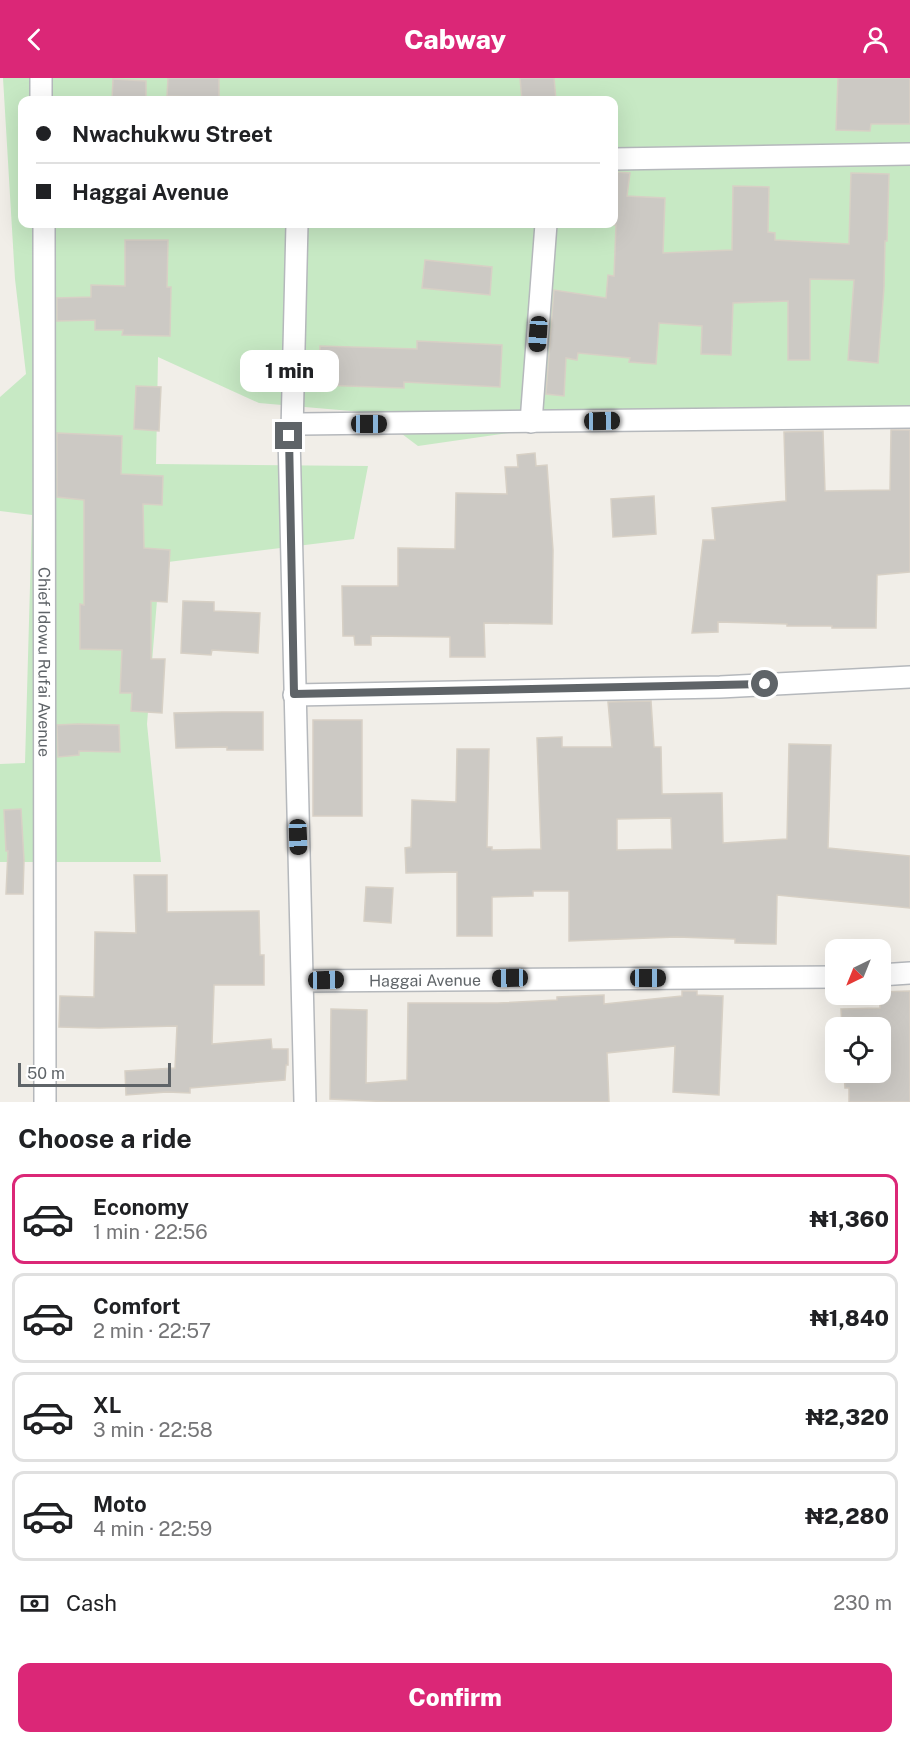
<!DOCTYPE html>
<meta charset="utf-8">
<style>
:root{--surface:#fff;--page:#f6f6f6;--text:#202124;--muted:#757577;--line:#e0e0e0;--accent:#db2777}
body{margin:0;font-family:"Public Sans",sans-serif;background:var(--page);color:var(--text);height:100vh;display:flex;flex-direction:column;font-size:22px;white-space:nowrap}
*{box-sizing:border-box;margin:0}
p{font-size:20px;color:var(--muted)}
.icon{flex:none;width:33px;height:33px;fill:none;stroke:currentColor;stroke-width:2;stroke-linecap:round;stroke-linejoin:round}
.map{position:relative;height:1024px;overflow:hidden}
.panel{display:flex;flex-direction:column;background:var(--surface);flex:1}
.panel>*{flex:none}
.top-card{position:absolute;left:18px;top:18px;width:600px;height:132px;border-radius:12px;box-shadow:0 6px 24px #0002;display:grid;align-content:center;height:132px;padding:0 18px;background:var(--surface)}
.needle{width:39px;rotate:223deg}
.buttons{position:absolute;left:825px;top:861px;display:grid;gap:12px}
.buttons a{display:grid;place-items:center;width:66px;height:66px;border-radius:12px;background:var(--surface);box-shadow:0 6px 24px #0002;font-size:30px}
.scale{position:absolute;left:18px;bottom:15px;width:153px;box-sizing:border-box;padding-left:6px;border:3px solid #5f6468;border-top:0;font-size:16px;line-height:21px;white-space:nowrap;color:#5f6468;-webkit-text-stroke:4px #fff;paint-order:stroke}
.end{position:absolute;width:27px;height:27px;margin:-14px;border:8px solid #5f6468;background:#fff;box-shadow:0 0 0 3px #fff}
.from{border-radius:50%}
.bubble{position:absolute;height:42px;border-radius:12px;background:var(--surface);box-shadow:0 6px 24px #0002;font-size:20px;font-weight:800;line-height:42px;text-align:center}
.car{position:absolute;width:18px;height:36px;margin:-18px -9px;border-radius:8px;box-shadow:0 0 4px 2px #0007;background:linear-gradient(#222 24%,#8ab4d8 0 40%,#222 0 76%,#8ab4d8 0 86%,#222 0)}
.top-card b{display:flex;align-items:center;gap:21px;height:57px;font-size:22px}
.top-card b+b{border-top:2px solid var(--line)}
.top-card i{width:15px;height:15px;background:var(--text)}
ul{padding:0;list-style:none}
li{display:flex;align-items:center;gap:18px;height:90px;margin:0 12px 9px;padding:0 6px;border:3px solid var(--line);border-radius:12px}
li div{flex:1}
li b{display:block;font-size:22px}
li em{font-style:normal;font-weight:800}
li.active{border-color:var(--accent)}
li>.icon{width:54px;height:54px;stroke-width:1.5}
h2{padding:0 18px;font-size:27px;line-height:72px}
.pay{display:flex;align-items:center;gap:15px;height:66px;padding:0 18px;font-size:22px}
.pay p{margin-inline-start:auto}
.cta{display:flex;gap:12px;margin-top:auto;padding:12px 18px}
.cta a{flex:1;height:69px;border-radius:12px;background:var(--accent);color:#fff;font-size:24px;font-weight:800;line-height:69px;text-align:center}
header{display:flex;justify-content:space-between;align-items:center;height:78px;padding:0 18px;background:var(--accent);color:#fff;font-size:27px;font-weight:800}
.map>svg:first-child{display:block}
</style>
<header><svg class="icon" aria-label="back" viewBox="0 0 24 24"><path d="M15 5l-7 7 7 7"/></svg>Cabway<svg class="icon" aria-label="person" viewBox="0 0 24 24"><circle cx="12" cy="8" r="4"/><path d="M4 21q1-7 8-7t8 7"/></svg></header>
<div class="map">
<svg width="910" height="1024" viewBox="0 0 910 1024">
<rect width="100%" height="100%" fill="#f1eee8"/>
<!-- green -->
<path fill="#c7e9c4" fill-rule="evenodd" d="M3 0H910V333L726 329 618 339 418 368 374 335 259 325 158 279 156 386 368 388 354 461 160 485 147 646 161 784H0V686L25 685 32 437 0 433V319L26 296 15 201ZM22 22H614V146H22Z"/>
<!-- building -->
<path fill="#ccc9c4" stroke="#d7d0c5" stroke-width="1.5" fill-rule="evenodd" d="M168 0H219V20L167 18Z
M520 0H554L556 22H522Z
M838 0H910V46H871L870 53 836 52Z
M113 1 146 3V22H112Z
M614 94 630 95 627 118 665 120 663 175 732 172 733 108 769 109 768 154 775 155V162L849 166 851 95 889 96 887 163H885L884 210 878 285 848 282 854 202 810 201V282H788V223L733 225 731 277 701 276 702 248 659 245 656 286 629 284 630 280 578 275 577 282 566 280 564 318 546 316 554 212 606 220 608 197 614 198 616 147H614Z
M125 162H168L167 209H171L170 258 122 257 123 252H95V242L57 243V220L91 219V207L125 208Z
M425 182 492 189 490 217 422 210Z
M417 263 502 267 500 309 404 304V310L319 307 320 268 417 271Z
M136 308 161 309 159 353 134 351Z
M891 352H910V494L877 497 876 550H832V548H787V546L718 544V554L692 555 703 462H715L712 430 786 423 784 354 823 353 825 413 890 412Z
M57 355 122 358 121 396 163 398 162 427 143 426 144 470 170 472 167 524 151 523V581H165L162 635 131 633 132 615H120L122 572 80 571V526L84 527V422L57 419Z
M535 375 536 388 547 387 553 472 552 546 484 545 485 579H450V559L371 558V567H355L354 558H343L342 508H398V470L455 471 456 415 507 416 505 389H518L517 377Z
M654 418 656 456 613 459 611 421Z
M183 523 214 524V533L260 535 258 575 212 572 211 577 181 575Z
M651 623 654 669H661L662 716 722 715 723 765 787 761 789 666 831 667 828 770 910 778V830L777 817 776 866 735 865V861L677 859 569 863V813H533V818L492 819V858H457V794L406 795 405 770 411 769 412 722 456 724 457 671H489L487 769H492V772L541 771 537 660 562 659V669H612L608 624ZM671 740 672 771 617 772V741Z
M222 634H263V672H227V669L176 670 174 635Z
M313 642H362V738H313Z
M78 646 119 647 120 674 79 673V677L58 679 57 647Z
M21 731 24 782 23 816H6L8 773H6L4 732Z
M134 797H167V834L259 833 260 877H264V907H214L212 966 271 961 272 971H288V987H286L285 1002 190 1010V1015L167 1014 126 1017 125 993 175 990 177 948 99 950 59 949 60 918 94 919 95 854 136 855Z
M366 809 393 810 391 845 364 843Z
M682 913H697V917L723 918 719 1017 673 1014 675 968 607 975 609 1024H392L330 1021 331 931 367 932 366 1005 407 1002 408 925H498L557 922V919L604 917V926L682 918Z
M910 913V1024H849V1010H845L844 994H880V950H842L841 931 880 930V914Z"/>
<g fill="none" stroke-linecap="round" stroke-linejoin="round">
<defs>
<g id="minor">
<path d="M41 0V22"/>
<path d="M614 81 910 76"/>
<path id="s1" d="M44 146 45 1024"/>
<path d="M531 344 546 146"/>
<path d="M292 352 297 146"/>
<path d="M294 617 720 609 910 599"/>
<path d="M880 897 910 895"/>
<path id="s2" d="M303 903 836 899"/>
<path d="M305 1024 289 358 292 352 300 346 910 339"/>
</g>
</defs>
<!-- minor casing -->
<use href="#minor" stroke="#b5b8bc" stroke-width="24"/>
<!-- minor -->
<use href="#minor" stroke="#fff" stroke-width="21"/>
</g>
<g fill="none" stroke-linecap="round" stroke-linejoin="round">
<!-- route -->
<path stroke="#5f6468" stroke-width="8" d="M289 358 294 616 765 606"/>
</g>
<g text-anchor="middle" stroke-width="4.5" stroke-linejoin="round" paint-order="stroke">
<!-- street labels -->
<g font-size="16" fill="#5f6468" stroke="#fff">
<text dy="6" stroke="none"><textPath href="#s1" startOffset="438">Chief Idowu Rufai Avenue</textPath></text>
<text dy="6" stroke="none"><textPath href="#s2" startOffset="122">Haggai Avenue</textPath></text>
</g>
</g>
</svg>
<div class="buttons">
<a><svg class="needle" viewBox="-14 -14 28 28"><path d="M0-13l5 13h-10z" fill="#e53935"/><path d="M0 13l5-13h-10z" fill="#757577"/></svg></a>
<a><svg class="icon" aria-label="locate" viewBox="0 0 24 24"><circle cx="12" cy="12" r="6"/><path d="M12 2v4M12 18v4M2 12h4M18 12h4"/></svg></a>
</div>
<div class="scale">50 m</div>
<i class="end from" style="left:765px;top:606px"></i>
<i class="end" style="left:289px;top:358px"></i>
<div class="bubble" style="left:240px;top:272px;width:99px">1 min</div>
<i class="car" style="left:538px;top:256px;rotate:184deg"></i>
<i class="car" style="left:602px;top:343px;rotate:89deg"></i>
<i class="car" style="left:369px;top:346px;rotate:90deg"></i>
<i class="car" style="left:298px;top:759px;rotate:178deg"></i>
<i class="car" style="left:510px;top:900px;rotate:269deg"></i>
<i class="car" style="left:648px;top:900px;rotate:90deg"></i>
<i class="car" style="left:326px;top:902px;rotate:89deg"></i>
<div class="top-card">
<b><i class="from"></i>Nwachukwu Street</b>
<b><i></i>Haggai Avenue</b>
</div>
</div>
<section class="panel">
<h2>Choose a ride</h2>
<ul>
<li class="active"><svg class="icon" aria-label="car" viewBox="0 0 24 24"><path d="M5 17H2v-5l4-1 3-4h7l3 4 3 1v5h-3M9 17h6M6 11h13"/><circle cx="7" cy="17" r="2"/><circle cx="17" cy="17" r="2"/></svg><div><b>Economy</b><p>1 min · 22:56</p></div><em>₦1,360</em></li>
<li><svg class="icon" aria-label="car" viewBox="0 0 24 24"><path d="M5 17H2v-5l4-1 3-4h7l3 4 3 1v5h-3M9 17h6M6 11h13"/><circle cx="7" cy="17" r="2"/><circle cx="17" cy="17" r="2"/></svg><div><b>Comfort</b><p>2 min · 22:57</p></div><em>₦1,840</em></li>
<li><svg class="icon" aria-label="car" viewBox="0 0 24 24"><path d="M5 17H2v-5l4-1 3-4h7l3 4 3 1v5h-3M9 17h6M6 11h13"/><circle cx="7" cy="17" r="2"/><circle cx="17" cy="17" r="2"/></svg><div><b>XL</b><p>3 min · 22:58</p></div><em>₦2,320</em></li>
<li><svg class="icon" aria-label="car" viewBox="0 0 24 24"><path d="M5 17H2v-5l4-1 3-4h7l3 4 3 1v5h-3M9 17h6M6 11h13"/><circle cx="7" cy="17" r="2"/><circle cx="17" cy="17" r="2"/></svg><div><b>Moto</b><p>4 min · 22:59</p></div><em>₦2,280</em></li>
</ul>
<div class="pay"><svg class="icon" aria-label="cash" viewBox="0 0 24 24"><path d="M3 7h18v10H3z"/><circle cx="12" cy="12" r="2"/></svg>Cash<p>230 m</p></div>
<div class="cta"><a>Confirm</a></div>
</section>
